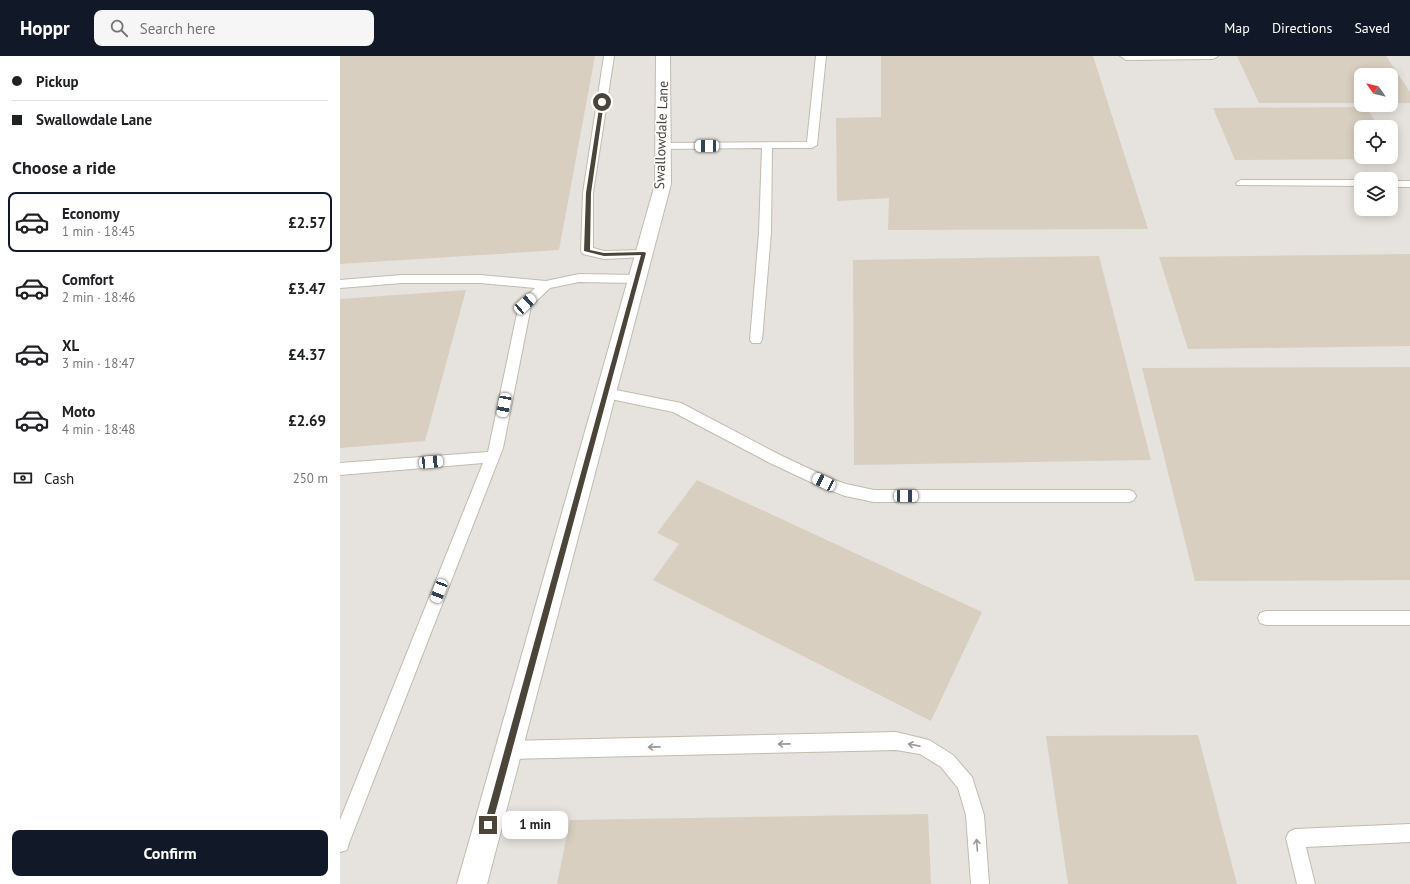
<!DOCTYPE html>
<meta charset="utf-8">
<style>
:root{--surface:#fff;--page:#f6f6f6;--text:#202124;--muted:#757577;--line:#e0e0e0;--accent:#111827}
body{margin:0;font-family:"PT Sans",sans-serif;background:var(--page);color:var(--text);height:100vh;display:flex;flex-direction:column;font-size:15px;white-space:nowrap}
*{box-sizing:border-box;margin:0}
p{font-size:13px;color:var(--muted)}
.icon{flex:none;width:22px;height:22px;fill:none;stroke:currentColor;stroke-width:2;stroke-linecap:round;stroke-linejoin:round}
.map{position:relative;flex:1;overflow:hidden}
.drawer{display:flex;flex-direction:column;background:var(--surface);width:340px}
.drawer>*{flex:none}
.hud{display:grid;align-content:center;height:88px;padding:0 12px;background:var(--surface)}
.needle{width:26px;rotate:304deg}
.buttons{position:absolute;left:1014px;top:12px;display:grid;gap:8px}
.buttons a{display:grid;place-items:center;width:44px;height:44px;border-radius:8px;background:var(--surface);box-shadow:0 2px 10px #0003;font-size:20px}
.end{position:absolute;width:18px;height:18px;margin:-9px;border:5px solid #4b4439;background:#fff;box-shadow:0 0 0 2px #fff}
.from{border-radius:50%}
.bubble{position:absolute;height:28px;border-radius:8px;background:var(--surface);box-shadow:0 2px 10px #0003;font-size:13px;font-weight:600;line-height:28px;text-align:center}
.car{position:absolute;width:12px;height:24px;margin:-12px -6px;border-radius:5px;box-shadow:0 0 3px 1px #0007;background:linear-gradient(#fff 24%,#345 0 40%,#fff 0 76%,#345 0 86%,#fff 0)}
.hud b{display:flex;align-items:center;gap:14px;height:38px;font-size:15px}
.hud b+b{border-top:1px solid var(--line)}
.hud i{width:10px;height:10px;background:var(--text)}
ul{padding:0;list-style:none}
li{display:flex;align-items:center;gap:12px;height:60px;margin:0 8px 6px;padding:0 4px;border:2px solid transparent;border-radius:8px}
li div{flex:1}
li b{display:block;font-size:15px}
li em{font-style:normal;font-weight:600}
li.active{border-color:var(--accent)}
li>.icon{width:36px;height:36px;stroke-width:1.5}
h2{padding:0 12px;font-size:18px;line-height:48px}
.pay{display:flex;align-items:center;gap:10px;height:44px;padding:0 12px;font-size:15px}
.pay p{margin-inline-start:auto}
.primary-button{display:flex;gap:8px;margin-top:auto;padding:8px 12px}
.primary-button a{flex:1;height:46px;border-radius:8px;background:var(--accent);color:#fff;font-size:16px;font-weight:600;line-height:46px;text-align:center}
header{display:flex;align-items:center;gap:24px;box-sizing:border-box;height:56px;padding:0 20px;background:var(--accent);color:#fff}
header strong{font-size:19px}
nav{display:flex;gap:22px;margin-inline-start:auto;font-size:14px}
.search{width:280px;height:36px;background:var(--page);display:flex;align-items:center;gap:10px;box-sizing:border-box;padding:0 14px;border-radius:8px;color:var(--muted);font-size:15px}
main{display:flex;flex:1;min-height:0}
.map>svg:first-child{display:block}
</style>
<header>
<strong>Hoppr</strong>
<div class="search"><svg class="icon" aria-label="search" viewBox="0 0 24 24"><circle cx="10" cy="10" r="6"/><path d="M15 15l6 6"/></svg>Search here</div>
<nav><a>Map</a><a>Directions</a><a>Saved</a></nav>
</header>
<main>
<section class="drawer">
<div class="hud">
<b><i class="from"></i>Pickup</b>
<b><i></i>Swallowdale Lane</b>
</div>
<h2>Choose a ride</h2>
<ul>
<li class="active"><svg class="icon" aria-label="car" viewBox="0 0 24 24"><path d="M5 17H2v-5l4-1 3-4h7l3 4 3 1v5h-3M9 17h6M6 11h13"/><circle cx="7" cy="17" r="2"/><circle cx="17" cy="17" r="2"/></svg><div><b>Economy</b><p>1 min · 18:45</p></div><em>£2.57</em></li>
<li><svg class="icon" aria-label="car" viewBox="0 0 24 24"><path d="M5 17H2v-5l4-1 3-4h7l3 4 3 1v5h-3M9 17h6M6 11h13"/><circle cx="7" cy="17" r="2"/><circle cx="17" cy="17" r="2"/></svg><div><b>Comfort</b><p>2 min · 18:46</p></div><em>£3.47</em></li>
<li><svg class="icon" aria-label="car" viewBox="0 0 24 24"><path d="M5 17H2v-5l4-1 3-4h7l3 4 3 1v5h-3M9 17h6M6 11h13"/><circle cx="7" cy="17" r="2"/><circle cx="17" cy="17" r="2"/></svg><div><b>XL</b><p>3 min · 18:47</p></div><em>£4.37</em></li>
<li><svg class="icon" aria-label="car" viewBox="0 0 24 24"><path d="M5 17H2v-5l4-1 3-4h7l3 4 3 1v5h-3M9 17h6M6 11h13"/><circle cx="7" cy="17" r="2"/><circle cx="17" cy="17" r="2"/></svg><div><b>Moto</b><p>4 min · 18:48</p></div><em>£2.69</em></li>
</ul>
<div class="pay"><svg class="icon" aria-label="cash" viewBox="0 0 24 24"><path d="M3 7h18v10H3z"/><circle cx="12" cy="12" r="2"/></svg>Cash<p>250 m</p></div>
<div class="primary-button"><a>Confirm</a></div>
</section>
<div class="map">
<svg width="1070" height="828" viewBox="0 0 1070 828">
<rect width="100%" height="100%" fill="#f6f3ec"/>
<!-- industrial -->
<path fill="#e6e2dd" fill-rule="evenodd" d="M0 0H1070V828H0ZM1021 19H1051V49H1021ZM1021 71H1051V101H1021ZM1021 123H1051V153H1021Z"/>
<!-- building -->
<path fill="#d8cfc1" d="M0 0H255L219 194 0 208Z
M541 0H753L808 173 548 174 549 142 497 145 496 62 541 61Z
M897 0H1046L1070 36V47H1051V19H1021V47H919Z
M1026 51 1039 71H1021V101H1051V91L1058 103 895 104 873 52Z
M1070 198V290L848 293 819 201Z
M759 200 811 404 514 409 513 204Z
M126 234 85 385 0 392V243Z
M1070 311V524L855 525 802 312Z
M357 424 642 556 591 665 313 524 339 488 317 477Z
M858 679 897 828H728L706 680Z
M588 758 591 828H217L230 764Z"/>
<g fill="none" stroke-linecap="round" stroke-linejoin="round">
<defs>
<path id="service" d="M264 0H274L253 137V192L264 195 308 194 310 197 308 200 304 201 264 203 243 198 241 195 243 137Z
M476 0H486L477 89 472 92H432L431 177 422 284 420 287H412L410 284 419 177 422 92 323 93 318 90 323 87 467 86Z
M780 0H878L873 3 786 4Z
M901 124H1021V130L897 129 896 127Z
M1051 125H1070V131H1051Z
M239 218 297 219 301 220 303 223 301 226 297 227 239 226 210 232 191 250 163 392 9 787 7 794 0 796V764L143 407 0 419V407L148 396 179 248 195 232 140 227H62L0 232V224L62 219H140L206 225Z
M266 332 341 347 440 399 489 422 506 428 534 434H789L794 436 796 440 794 444 789 446H534L505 440 479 430 430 407 333 356 261 341 259 337 261 333Z
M926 555H1070V569H926L920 567 918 562 920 557Z
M556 676 589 684 613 699 632 721 644 759 649 828H631L626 759 618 732 601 711 580 698 556 694 168 703 162 700 159 694 162 688 168 685Z
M1070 768V786L966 791 975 828H957L946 782 949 776 955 773Z"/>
<path id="tertiary" d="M316 0H330L331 128 147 828H117L315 128Z"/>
</defs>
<!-- service casing -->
<use href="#service" stroke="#c2bbae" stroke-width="2"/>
<!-- tertiary casing -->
<use href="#tertiary" stroke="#c2bbae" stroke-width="2"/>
<!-- service -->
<use href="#service" fill="#fff" fill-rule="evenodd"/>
<!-- tertiary -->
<use href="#tertiary" fill="#fff" fill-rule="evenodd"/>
</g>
<!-- one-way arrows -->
<defs><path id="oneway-shaft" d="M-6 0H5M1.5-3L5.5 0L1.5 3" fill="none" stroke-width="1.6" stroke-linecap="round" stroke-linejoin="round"/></defs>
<g stroke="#9c9892">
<use href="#oneway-shaft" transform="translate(444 688) rotate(179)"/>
<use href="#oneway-shaft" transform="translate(574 689) rotate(-169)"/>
<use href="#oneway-shaft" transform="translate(314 691) rotate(179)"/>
<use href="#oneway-shaft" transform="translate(637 789) rotate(-94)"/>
</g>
<!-- route -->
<path fill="#4b4439" d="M262 44 264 46 251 137 250 194 264 197 304 196 306 197 152 769 148 773 144 769 301 199 264 200 244 195 246 137 260 46Z"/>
<g text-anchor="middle" stroke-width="3" stroke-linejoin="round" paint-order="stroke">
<!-- street labels -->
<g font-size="14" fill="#4b4439" stroke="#fff">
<text transform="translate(321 79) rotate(-88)" y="5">Swallowdale Lane</text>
</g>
</g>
</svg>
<div class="buttons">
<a><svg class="needle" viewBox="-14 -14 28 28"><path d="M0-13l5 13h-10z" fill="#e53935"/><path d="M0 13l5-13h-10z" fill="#757577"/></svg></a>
<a><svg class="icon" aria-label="locate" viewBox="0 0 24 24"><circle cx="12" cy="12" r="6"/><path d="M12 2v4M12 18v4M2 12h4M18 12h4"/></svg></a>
<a><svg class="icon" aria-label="layers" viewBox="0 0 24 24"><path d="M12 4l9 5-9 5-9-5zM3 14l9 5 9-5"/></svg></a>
</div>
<i class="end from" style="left:262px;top:46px"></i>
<i class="end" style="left:148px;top:769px"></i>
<div class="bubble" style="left:162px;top:755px;width:66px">1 min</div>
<i class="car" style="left:367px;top:90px;rotate:270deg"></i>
<i class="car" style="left:185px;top:248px;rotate:48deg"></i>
<i class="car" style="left:164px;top:349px;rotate:191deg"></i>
<i class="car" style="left:91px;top:406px;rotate:85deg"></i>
<i class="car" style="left:484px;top:426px;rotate:296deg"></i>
<i class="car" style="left:566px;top:440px;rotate:90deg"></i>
<i class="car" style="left:99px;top:535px;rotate:201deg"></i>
</div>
</main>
